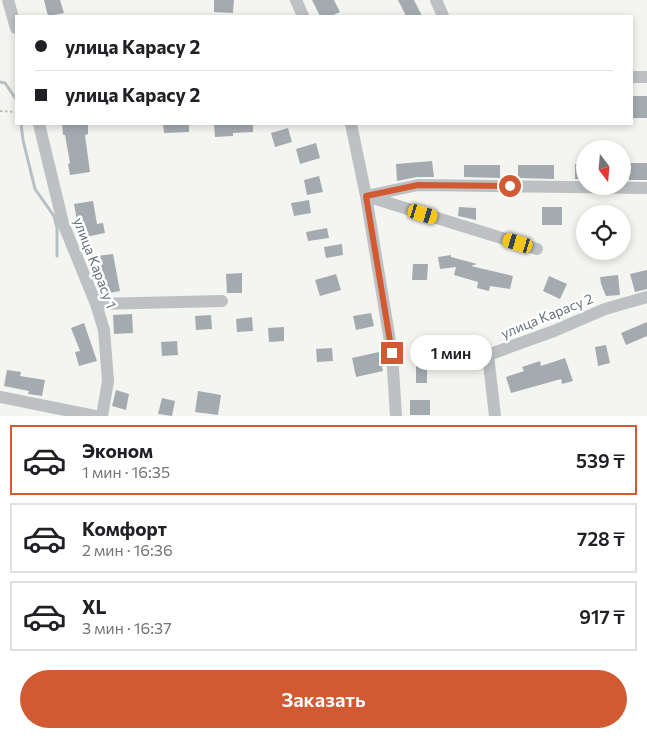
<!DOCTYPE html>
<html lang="ru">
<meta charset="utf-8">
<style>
:root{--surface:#fff;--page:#f6f6f6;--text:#202124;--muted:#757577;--line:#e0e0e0;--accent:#d15a33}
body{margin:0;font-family:Commissioner,sans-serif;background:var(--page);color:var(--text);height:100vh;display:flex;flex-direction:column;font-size:19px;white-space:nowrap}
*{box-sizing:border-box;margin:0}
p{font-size:16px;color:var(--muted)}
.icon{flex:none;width:28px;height:28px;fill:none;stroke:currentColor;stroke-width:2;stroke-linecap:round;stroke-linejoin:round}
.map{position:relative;height:416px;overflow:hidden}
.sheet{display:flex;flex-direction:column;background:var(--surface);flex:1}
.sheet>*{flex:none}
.banner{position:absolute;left:15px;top:15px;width:618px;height:110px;border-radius:0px;box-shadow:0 2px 8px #0003;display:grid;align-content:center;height:110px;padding:0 20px;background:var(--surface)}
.needle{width:32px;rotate:164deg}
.buttons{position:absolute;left:576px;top:140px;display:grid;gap:10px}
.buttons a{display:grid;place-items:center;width:55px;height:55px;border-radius:50%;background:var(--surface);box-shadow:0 2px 8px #0003;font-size:25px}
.end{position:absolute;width:22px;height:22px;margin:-11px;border:6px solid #d15a33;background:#fff;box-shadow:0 0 0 2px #fff}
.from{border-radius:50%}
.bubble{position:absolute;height:35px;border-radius:18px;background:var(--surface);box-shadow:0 2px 8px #0003;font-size:16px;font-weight:600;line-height:35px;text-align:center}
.car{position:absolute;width:15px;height:30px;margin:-15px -8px;border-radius:6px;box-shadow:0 0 4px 1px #0007;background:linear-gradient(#f5c518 24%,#345 0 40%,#f5c518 0 76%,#345 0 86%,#f5c518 0)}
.banner b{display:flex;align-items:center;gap:18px;height:48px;font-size:19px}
.banner b+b{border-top:1px solid var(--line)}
.banner i{width:12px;height:12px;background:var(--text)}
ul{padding:9px 0 0;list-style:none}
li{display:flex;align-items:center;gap:15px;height:70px;margin:0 10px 8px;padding:0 10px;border:2px solid var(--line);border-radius:0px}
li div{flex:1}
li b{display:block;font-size:19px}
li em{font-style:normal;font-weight:600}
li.current{border-color:var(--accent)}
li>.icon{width:45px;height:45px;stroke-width:1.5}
.primary-button{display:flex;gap:10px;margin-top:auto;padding:10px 20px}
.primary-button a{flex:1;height:58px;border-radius:30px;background:var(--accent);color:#fff;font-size:20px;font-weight:600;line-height:58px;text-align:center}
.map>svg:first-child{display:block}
</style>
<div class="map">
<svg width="647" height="416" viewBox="0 0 647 416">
<rect width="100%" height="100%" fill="#f4f4f0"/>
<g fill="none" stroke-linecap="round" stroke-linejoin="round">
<!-- stream -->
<path stroke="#b6c0c4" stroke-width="3" d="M0 82 5 83 16 99
M21 124 23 140 35 189 54 216 57 228V256"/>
</g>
<!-- building -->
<path fill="#a4abb0" d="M44 0H60L64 13 48 16Z
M214 0H234L233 13 214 12Z
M312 0H334L340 12 331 16H320Z
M398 0H414L422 16H406Z
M631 96H647V118H631Z
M62 124H88V134L85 135 90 172 70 175 68 164 70 163 65 135H63Z
M163 124H189V132L164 133Z
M214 124H253V132L233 133V136L215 137Z
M288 128 292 142 275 147 271 133Z
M316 143 320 158 300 164 296 149Z
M432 161 434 177H417L397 181 396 164Z
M629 163H647V180H629Z
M575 164H585V179H575Z
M464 165H500V178L464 177Z
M518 165H554V179L518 178Z
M319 176 323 192 307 195 304 180Z
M309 200 311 213 294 216 291 203Z
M93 201 97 224 103 223 105 233 80 238 74 204Z
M459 207 476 208V220L458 216Z
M542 207H562V225H542Z
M327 228 329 238 308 241 306 232Z
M342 244 343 255 326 258 324 247Z
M113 254 120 291 104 294 97 256Z
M451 255V257L477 264 471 266 513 276 510 289 490 286 489 291 477 288 478 282 454 275 456 267 440 269 438 257Z
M413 264H428L427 280H412Z
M647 270V289L635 292 630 274Z
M242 273V293H227L226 274Z
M336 274 341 290 320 296 315 280Z
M618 275 620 295 606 296 601 284 600 277Z
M549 276 567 284 560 299 543 291Z
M371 313 374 326 356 330 353 316Z
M132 314 133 333 114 334 113 315Z
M211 315 212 329 196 330 195 316Z
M252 317 253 331 237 332 236 319Z
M647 322V336L626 345 621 333Z
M84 323 97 361 79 366 75 352 80 351 71 328Z
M284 327V341L269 342 268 328Z
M177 341 178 355 162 356 161 342Z
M427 344 429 359H427V383H416V360L413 361 411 346Z
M606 345 610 363 598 366 595 347Z
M332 348 333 361 317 362 316 349Z
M379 352 383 371 356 377 352 358Z
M565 358 573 381 562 384 561 379 511 393 506 377 524 371 522 367 540 361 541 366Z
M7 370 21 372 20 376 45 380 42 396 28 394 29 391 4 386Z
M116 390 129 394 126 410 112 406Z
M198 391 221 395 218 415 195 412Z
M162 398 175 401 172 416 158 414Z
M410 400H430V415H410Z"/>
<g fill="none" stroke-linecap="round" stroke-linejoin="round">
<!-- path -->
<path stroke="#b7babc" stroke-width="2" stroke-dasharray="2.5 2.5" stroke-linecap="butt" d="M0 111 16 112"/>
<!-- minor -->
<path stroke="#bdc1c4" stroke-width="12" d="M8 0 16 28
M296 0 303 16
M436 0 443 16
M631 77H647
M39 124 63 223 96 304 104 330 108 381 102 416
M351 124 366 196 392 353 396 416
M537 249 366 196 418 185 647 188
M96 304 222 301
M0 397 95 416
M495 416 488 355 554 331 605 309 647 297"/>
</g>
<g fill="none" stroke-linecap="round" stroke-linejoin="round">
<!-- route -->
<path stroke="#d15a33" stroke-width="6" d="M392 353 366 196 418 185 510 186"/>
</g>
<g text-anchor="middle" stroke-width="5" stroke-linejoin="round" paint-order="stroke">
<!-- street labels -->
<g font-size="14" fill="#65737e" stroke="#fff">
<text transform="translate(95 263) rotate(69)" y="5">улица Карасу 1</text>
<text transform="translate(547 316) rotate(-22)" y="5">улица Карасу 2</text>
</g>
</g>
</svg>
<div class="buttons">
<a><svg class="needle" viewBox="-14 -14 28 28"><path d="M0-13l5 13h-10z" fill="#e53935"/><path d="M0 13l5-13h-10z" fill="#757577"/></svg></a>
<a><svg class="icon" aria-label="locate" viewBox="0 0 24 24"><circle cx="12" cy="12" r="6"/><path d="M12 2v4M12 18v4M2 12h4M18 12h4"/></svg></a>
</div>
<i class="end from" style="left:510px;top:186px"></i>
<i class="end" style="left:392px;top:353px"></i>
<div class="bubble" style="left:410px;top:335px;width:82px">1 мин</div>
<i class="car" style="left:423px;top:214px;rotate:107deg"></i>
<i class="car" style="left:518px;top:243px;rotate:287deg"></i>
<div class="banner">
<b><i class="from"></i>улица Карасу 2</b>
<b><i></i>улица Карасу 2</b>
</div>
</div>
<section class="sheet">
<ul>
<li class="current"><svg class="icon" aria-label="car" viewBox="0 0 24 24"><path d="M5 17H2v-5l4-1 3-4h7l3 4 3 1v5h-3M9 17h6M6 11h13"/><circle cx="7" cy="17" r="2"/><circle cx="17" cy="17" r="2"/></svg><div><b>Эконом</b><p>1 мин · 16:35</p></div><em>539 ₸</em></li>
<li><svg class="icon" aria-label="car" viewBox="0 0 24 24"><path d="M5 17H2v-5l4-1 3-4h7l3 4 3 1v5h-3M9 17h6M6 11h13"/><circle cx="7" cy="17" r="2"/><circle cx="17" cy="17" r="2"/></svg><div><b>Комфорт</b><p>2 мин · 16:36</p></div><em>728 ₸</em></li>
<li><svg class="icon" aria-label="car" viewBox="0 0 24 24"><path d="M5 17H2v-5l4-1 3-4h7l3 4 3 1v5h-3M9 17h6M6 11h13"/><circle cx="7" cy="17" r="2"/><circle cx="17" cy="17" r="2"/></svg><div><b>XL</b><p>3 мин · 16:37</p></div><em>917 ₸</em></li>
</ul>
<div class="primary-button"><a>Заказать</a></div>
</section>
